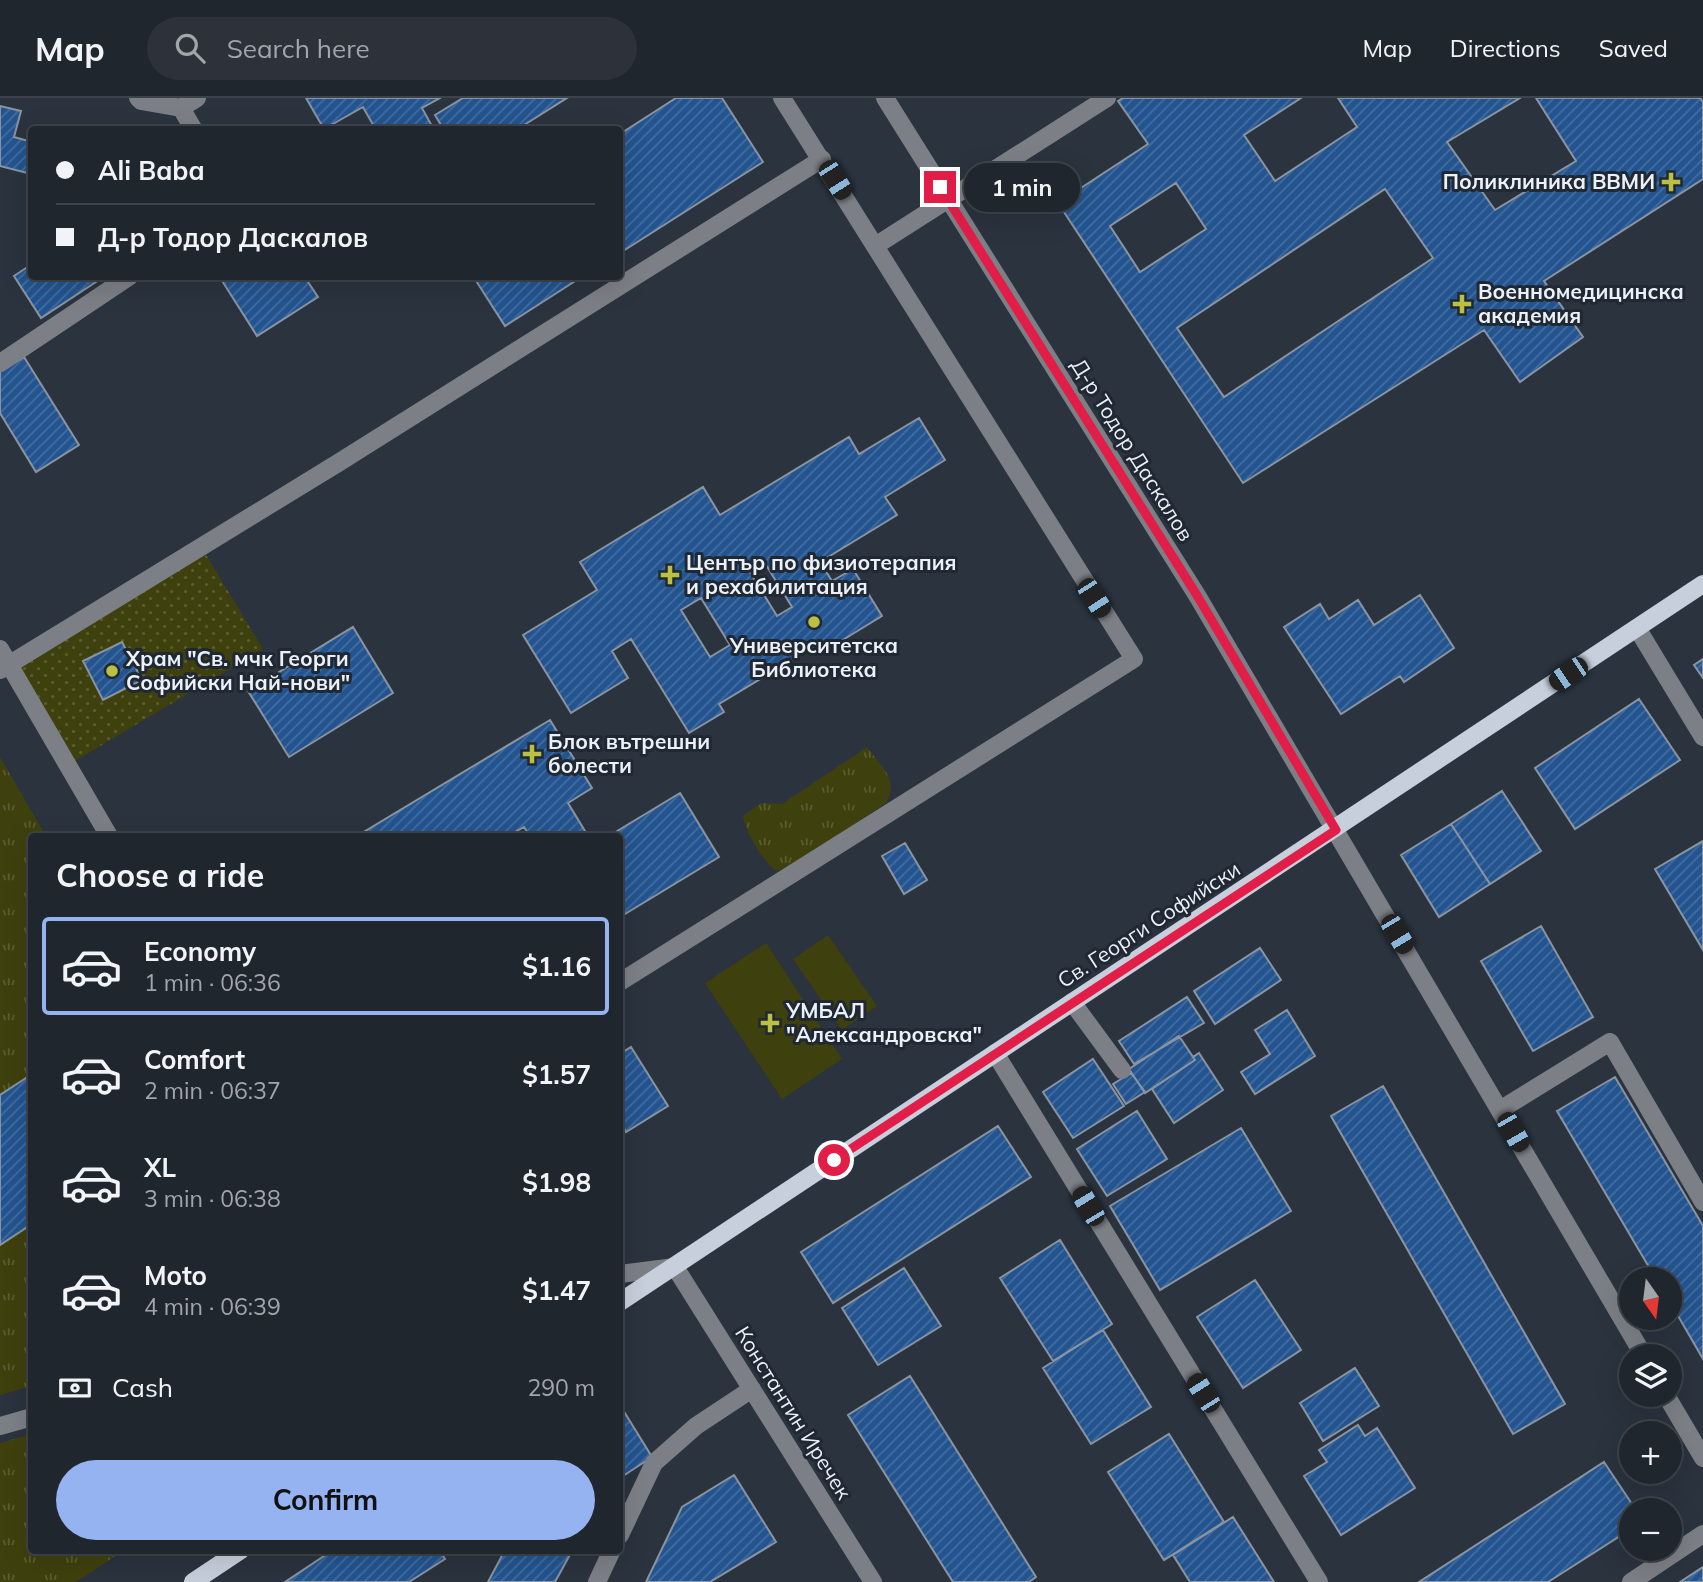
<!DOCTYPE html>
<meta charset="utf-8">
<style>
:root{--surface:#20262e;--page:#2d323a;--text:#f1f3f6;--muted:#a2a5aa;--line:#3d434a;--accent:#95b2f1}
body{margin:0;font-family:Mulish,sans-serif;background:var(--page);color:var(--text);height:100vh;display:flex;flex-direction:column;font-size:26px;white-space:nowrap}
*{box-sizing:border-box;margin:0}
p{font-size:23px;color:var(--muted)}
.icon{flex:none;width:38px;height:38px;fill:none;stroke:currentColor;stroke-width:2;stroke-linecap:round;stroke-linejoin:round}
.map{position:relative;flex:1;overflow:hidden}
.drawer{position:absolute;left:28px;top:735px;width:595px;height:721px;display:flex;flex-direction:column;background:var(--surface);border-radius:7px;box-shadow:0 7px 28px #0002,0 0 0 2px var(--line)}
.drawer>*{flex:none}
.top-card{position:absolute;left:28px;top:28px;width:595px;height:154px;border-radius:7px;box-shadow:0 7px 28px #0002,0 0 0 2px var(--line);display:grid;align-content:center;height:154px;padding:0 28px;background:var(--surface)}
.needle{width:46px;rotate:166deg}
.controls{position:absolute;left:1619px;top:1169px;display:grid;gap:14px}
.controls a{display:grid;place-items:center;width:63px;height:63px;border-radius:50%;background:var(--surface);box-shadow:0 7px 28px #0002,0 0 0 2px var(--line);font-size:35px}
.end{position:absolute;width:32px;height:32px;margin:-16px;border:9px solid #e11d48;background:#fff;box-shadow:0 0 0 4px #fff}
.from{border-radius:50%}
.bubble{position:absolute;height:49px;border-radius:24px;background:var(--surface);box-shadow:0 7px 28px #0002,0 0 0 2px var(--line);font-size:23px;font-weight:700;line-height:49px;text-align:center}
.car{position:absolute;width:21px;height:42px;margin:-21px -10px;border-radius:9px;box-shadow:0 0 5px 2px #0007;background:linear-gradient(#222 24%,#8ab4d8 0 40%,#222 0 76%,#8ab4d8 0 86%,#222 0)}
.top-card b{display:flex;align-items:center;gap:24px;height:66px;font-size:26px}
.top-card b+b{border-top:2px solid var(--line)}
.top-card i{width:18px;height:18px;background:var(--text)}
ul{padding:0;list-style:none}
li{display:flex;align-items:center;gap:21px;height:98px;margin:0 14px 10px;padding:0 14px;border:4px solid transparent;border-radius:7px}
li div{flex:1}
li b{display:block;font-size:26px}
li em{font-style:normal;font-weight:700}
li.selected{border-color:var(--accent)}
li>.icon{width:63px;height:63px;stroke-width:1.5}
h2{padding:0 28px;font-size:32px;line-height:84px}
.pay{display:flex;align-items:center;gap:18px;height:77px;padding:0 28px;font-size:26px}
.pay p{margin-inline-start:auto}
.cta{display:flex;gap:14px;margin-top:auto;padding:14px 28px}
.cta a{flex:1;height:80px;border-radius:42px;background:var(--accent);color:#111;font-size:28px;font-weight:700;line-height:80px;text-align:center}
header{display:flex;align-items:center;gap:42px;box-sizing:border-box;height:98px;padding:0 35px;background:var(--surface);border-bottom:2px solid var(--line)}
header strong{font-size:33px}
nav{display:flex;gap:38px;margin-inline-start:auto;font-size:24px}
.search{width:490px;height:63px;background:var(--page);display:flex;align-items:center;gap:18px;box-sizing:border-box;padding:0 24px;border-radius:38px;color:var(--muted);font-size:26px}
.map>svg:first-child{display:block}
</style>
<header>
<strong>Map</strong>
<div class="search"><svg class="icon" aria-label="search" viewBox="0 0 24 24"><circle cx="10" cy="10" r="6"/><path d="M15 15l6 6"/></svg>Search here</div>
<nav><a>Map</a><a>Directions</a><a>Saved</a></nav>
</header>
<div class="map">
<svg width="1703" height="1484" viewBox="0 0 1703 1484">
<defs>
<pattern id="grass-tufts" width="24" height="20" patternUnits="userSpaceOnUse" patternTransform="scale(1.75)"><rect width="24" height="20" fill="#3e400d"/><path d="M3 7l-1-3M5 7V3M7 7l1-3M15 17l-1-3M17 17v-4M19 17l1-3" fill="none" stroke="#5a5c31"/></pattern>
<pattern id="park-dots" width="8" height="8" patternUnits="userSpaceOnUse" patternTransform="scale(1.75)"><rect width="8" height="8" fill="#3e400d"/><path d="M2 2h.1M6 6h.1" fill="none" stroke="#5a5c31" stroke-width="1.8" stroke-linecap="round"/></pattern>
<pattern id="building-hatch" width="6" height="6" patternUnits="userSpaceOnUse" patternTransform="scale(1.75)"><rect width="6" height="6" fill="#23548f"/><path d="M-1 1l2-2M0 6l6-6M5 7l2-2" fill="none" stroke="#436da0"/></pattern>
</defs>
<rect width="100%" height="100%" fill="#2a333e"/>
<!-- grass -->
<path fill="url(#grass-tufts)" d="M867 649C881 668 900 683 886 705L792 768 776 773C762 762 746 735 743 718L761 705 782 706Z
M0 659 46 738H32L31 1288 0 1297Z
M31 1336 32 1452 123 1453 76 1484H0V1345Z"/>
<!-- park -->
<path fill="url(#park-dots)" d="M205 455 263 551 75 663 17 567Z"/>
<!-- pitch -->
<path fill="#3e400d" d="M828 837 877 908 842 932 793 861Z
M766 845 842 961 782 1001 705 885Z"/>
<!-- building -->
<path fill="url(#building-hatch)" stroke="#8a94a1" stroke-width="2" fill-rule="evenodd" d="M306 0H440L422 10 434 32H376L363 9 324 31Z
M463 0H567L516 32H444L435 17Z
M676 0H722L763 64 620 155V36Z
M1123 0H1301L1244 37 1275 83 1357 29 1338 0H1520L1447 44 1495 112 1576 63 1536 0H1700L1703 4V81L1544 183 1583 239 1520 284 1484 232 1243 385 1058 105 1148 46 1118 3ZM1176 85 1206 131 1140 174 1110 128ZM1385 91 1433 160 1224 299 1177 230Z
M0 8 21 13 14 39 32 44 31 76 0 68Z
M32 166V178H105L41 220 14 178Z
M219 178H304L318 199 257 238Z
M473 178H583L505 228Z
M24 259 79 347 36 374 0 315V274Z
M919 320 945 362 885 399 897 417 820 464 832 483 853 471 882 518 828 551 823 543 719 606 724 614 689 635 631 541 612 553 628 580 571 615 523 537 597 492 580 464 703 389 720 417 849 339 859 356ZM763 462 792 509 777 518 748 471ZM701 500 730 547 710 559 681 512Z
M1420 497 1454 550 1404 584 1400 578 1341 616 1284 529 1320 506 1329 521 1358 502 1374 527Z
M353 529 393 595 289 659 248 593Z
M122 544 142 582 103 602 83 563Z
M1703 561V580L1694 567Z
M1639 601 1680 662 1575 731 1535 670Z
M550 622 592 690 568 705 588 738H530L524 729 508 738H357Z
M1502 693 1541 753 1490 786 1451 726Z
M680 695 719 759 620 819V738H609Z
M1451 726 1490 786 1439 819 1401 757Z
M1703 743V852L1655 771Z
M905 745 927 782 904 796 882 758Z
M1541 828 1593 919 1533 953 1481 863Z
M1260 850 1281 882 1215 926 1194 893Z
M1187 899 1204 925 1134 966 1119 943Z
M1287 912 1315 958 1255 996 1241 974 1270 956 1255 932Z
M1179 938 1195 962 1145 995 1129 971Z
M631 949 668 1008 626 1034 620 1023V956Z
M1199 955 1223 992 1174 1025 1152 991 1195 962 1193 959Z
M1093 961 1124 1008 1073 1040 1043 994Z
M1131 975 1145 994 1126 1006 1113 986Z
M32 976V1126L0 1147V997Z
M1615 979 1703 1128V1261L1670 1204V1181H1656L1557 1013Z
M1383 988 1565 1306 1513 1336 1331 1018Z
M1137 1013 1167 1061 1107 1098 1077 1051Z
M998 1028 1031 1079 833 1205 801 1154Z
M1241 1030 1291 1113 1160 1192 1110 1108Z
M1060 1142 1112 1226 1053 1263 1000 1180Z
M904 1170 941 1228 878 1267 842 1210Z
M1255 1182 1301 1252 1243 1290 1197 1219Z
M1103 1232 1151 1309 1091 1346 1043 1270Z
M1355 1270 1379 1308 1323 1343 1300 1305Z
M910 1278 1036 1479 1029 1484H953L848 1317Z
M620 1307 652 1359 620 1380Z
M1358 1327 1365 1338 1377 1330 1415 1390 1341 1437 1304 1378 1327 1364 1319 1352Z
M1169 1336 1224 1424 1164 1462 1108 1374Z
M1604 1364 1636 1412H1631V1431L1548 1484H1419Z
M734 1377 776 1444 710 1484H646L682 1409Z
M1233 1419 1274 1484H1190L1173 1457Z
M333 1452H439L445 1461 409 1484H285Z
M505 1452H572V1453L555 1484H488Z
M1703 1469V1484H1680Z"/>
<g fill="none" stroke-linecap="round" stroke-linejoin="round">
<!-- minor -->
<path stroke="#7c8086" stroke-width="18" d="M138 0 141 3 181 10
M885 0 1198 499 1644 1258
M194 32 181 10 197 0
M875 148 1107 0
M0 265 130 178
M1637 530 1703 639
M0 551 109 738
M0 572 338 365 822 61
M620 884 1134 561 782 0
M1072 904 1122 972
M995 955 1319 1484
M1500 1012 1610 944 1703 1104
M620 1176 675 1169 873 1484
M1666 1297 1703 1360
M0 1328 32 1319
M620 1437 654 1365 696 1328 752 1291
M597 1484 612 1452
M1631 1484 1703 1436"/>
<!-- major -->
<path stroke="#c6cfdb" stroke-width="18" d="M620 1204 1703 486
M193 1484 241 1452"/>
</g>
<g fill="none" stroke-linecap="round" stroke-linejoin="round">
<!-- route -->
<path stroke="#e11d48" stroke-width="9" d="M834 1062 1336 732 1198 499 940 89"/>
</g>
<!-- markers -->
<g fill="#bbc045" stroke="#202933" stroke-width="2.5">
<path d="M1667.5 73.5h7v7h7v7h-7v7h-7v-7h-7v-7h7z"/>
<path d="M1458.5 195.5h7v7h7v7h-7v7h-7v-7h-7v-7h7z"/>
<path d="M666.5 466.5h7v7h7v7h-7v7h-7v-7h-7v-7h7z"/>
<circle cx="814" cy="524" r="7"/>
<circle cx="112" cy="573" r="7"/>
<path d="M528.5 645.5h7v7h7v7h-7v7h-7v-7h-7v-7h7z"/>
<path d="M766.5 914.5h7v7h7v7h-7v7h-7v-7h-7v-7h7z"/>
</g>
<g text-anchor="middle" stroke-width="6" stroke-linejoin="round" paint-order="stroke">
<!-- poi labels -->
<g font-size="21" font-weight="bold" fill="#ecf1f9" stroke="#202933" text-anchor="start">
<text x="1655" y="91" text-anchor="end">Поликлиника ВВМИ</text>
<text x="1478" y="201">Военномедицинска<tspan x="1478" dy="24">академия</tspan></text>
<text x="686" y="472">Център по физиотерапия<tspan x="686" dy="24">и рехабилитация</tspan></text>
<text x="814" y="555" text-anchor="middle">Университетска<tspan x="814" dy="24">Библиотека</tspan></text>
<text x="126" y="568">Храм "Св. мчк Георги<tspan x="126" dy="24">Софийски Най-нови"</tspan></text>
<text x="548" y="651">Блок вътрешни<tspan x="548" dy="24">болести</tspan></text>
<text x="786" y="920">УМБАЛ<tspan x="786" dy="24">"Александровска"</tspan></text>
</g>
<!-- street labels -->
<g font-size="21" fill="#ecf1f9" stroke="#202933">
<text transform="translate(1132 352) rotate(58)" y="7">Д-р Тодор Даскалов</text>
<text transform="translate(1149 827) rotate(-33)" y="7">Св. Георги Софийски</text>
<text transform="translate(793 1315) rotate(58)" y="7">Константин Иречек</text>
</g>
</g>
</svg>
<div class="controls">
<a><svg class="needle" viewBox="-14 -14 28 28"><path d="M0-13l5 13h-10z" fill="#e53935"/><path d="M0 13l5-13h-10z" fill="#a2a5aa"/></svg></a>
<a><svg class="icon" aria-label="layers" viewBox="0 0 24 24"><path d="M12 4l9 5-9 5-9-5zM3 14l9 5 9-5"/></svg></a>
<a>+</a>
<a>−</a>
</div>
<i class="end from" style="left:834px;top:1062px"></i>
<i class="end" style="left:940px;top:89px"></i>
<div class="bubble" style="left:964px;top:65px;width:116px">1 min</div>
<i class="car" style="left:835px;top:82px;rotate:148deg"></i>
<i class="car" style="left:1094px;top:500px;rotate:147deg"></i>
<i class="car" style="left:1568px;top:576px;rotate:236deg"></i>
<i class="car" style="left:1397px;top:836px;rotate:149deg"></i>
<i class="car" style="left:1513px;top:1034px;rotate:150deg"></i>
<i class="car" style="left:1088px;top:1108px;rotate:329deg"></i>
<i class="car" style="left:1203px;top:1295px;rotate:328deg"></i>
<div class="top-card">
<b><i class="from"></i>Ali Baba</b>
<b><i></i>Д-р Тодор Даскалов</b>
</div>
<section class="drawer">
<h2>Choose a ride</h2>
<ul>
<li class="selected"><svg class="icon" aria-label="car" viewBox="0 0 24 24"><path d="M5 17H2v-5l4-1 3-4h7l3 4 3 1v5h-3M9 17h6M6 11h13"/><circle cx="7" cy="17" r="2"/><circle cx="17" cy="17" r="2"/></svg><div><b>Economy</b><p>1 min · 06:36</p></div><em>$1.16</em></li>
<li><svg class="icon" aria-label="car" viewBox="0 0 24 24"><path d="M5 17H2v-5l4-1 3-4h7l3 4 3 1v5h-3M9 17h6M6 11h13"/><circle cx="7" cy="17" r="2"/><circle cx="17" cy="17" r="2"/></svg><div><b>Comfort</b><p>2 min · 06:37</p></div><em>$1.57</em></li>
<li><svg class="icon" aria-label="car" viewBox="0 0 24 24"><path d="M5 17H2v-5l4-1 3-4h7l3 4 3 1v5h-3M9 17h6M6 11h13"/><circle cx="7" cy="17" r="2"/><circle cx="17" cy="17" r="2"/></svg><div><b>XL</b><p>3 min · 06:38</p></div><em>$1.98</em></li>
<li><svg class="icon" aria-label="car" viewBox="0 0 24 24"><path d="M5 17H2v-5l4-1 3-4h7l3 4 3 1v5h-3M9 17h6M6 11h13"/><circle cx="7" cy="17" r="2"/><circle cx="17" cy="17" r="2"/></svg><div><b>Moto</b><p>4 min · 06:39</p></div><em>$1.47</em></li>
</ul>
<div class="pay"><svg class="icon" aria-label="cash" viewBox="0 0 24 24"><path d="M3 7h18v10H3z"/><circle cx="12" cy="12" r="2"/></svg>Cash<p>290 m</p></div>
<div class="cta"><a>Confirm</a></div>
</section>
</div>
